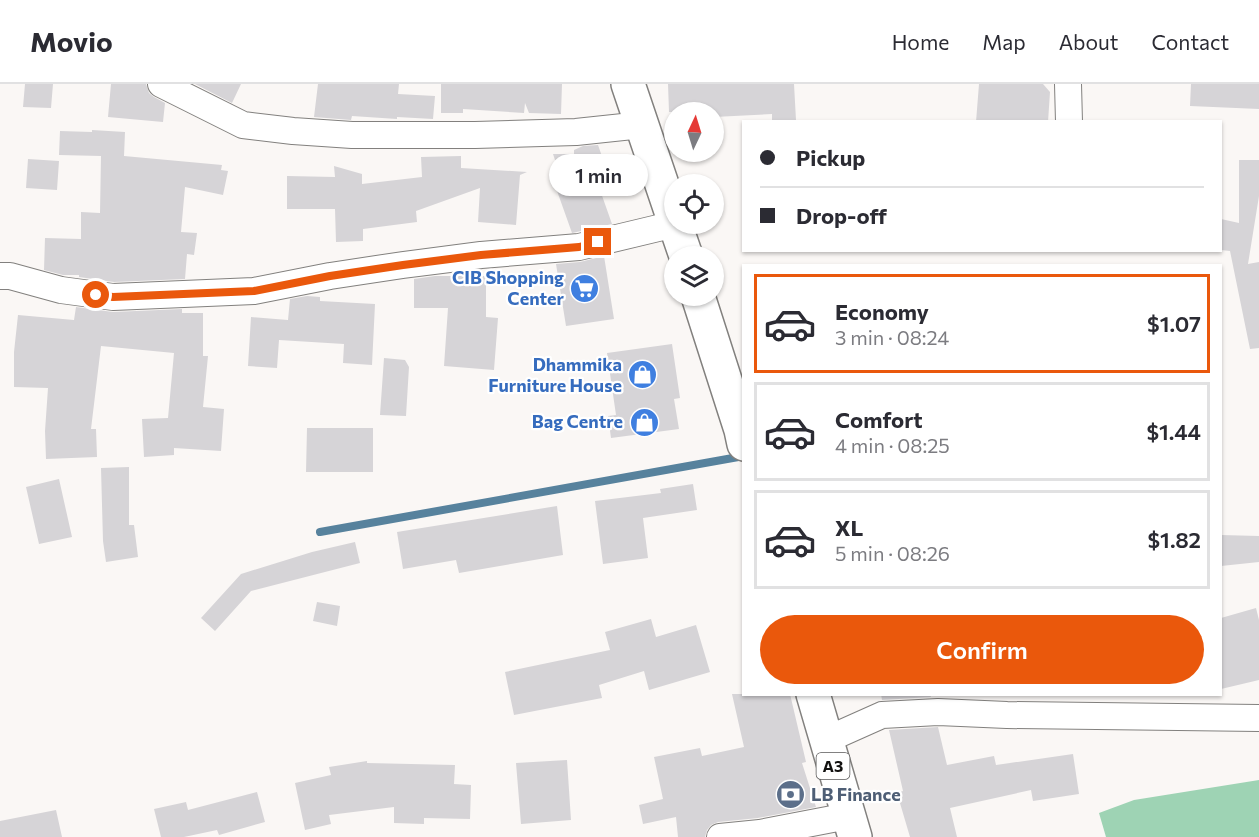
<!DOCTYPE html>
<meta charset="utf-8">
<style>
:root{--surface:#fff;--page:#f2f2f3;--text:#2b2b33;--muted:#7c7c81;--line:#e1e1e2;--accent:#ea580c}
body{margin:0;font-family:Commissioner,sans-serif;background:var(--page);color:var(--text);height:100vh;display:flex;flex-direction:column;font-size:22px;white-space:nowrap}
*{box-sizing:border-box;margin:0}
p{font-size:20px;color:var(--muted)}
.icon{flex:none;width:33px;height:33px;fill:none;stroke:currentColor;stroke-width:2;stroke-linecap:round;stroke-linejoin:round}
.map{position:relative;flex:1;overflow:hidden}
.sheet{position:absolute;left:742px;top:180px;width:480px;height:432px;display:flex;flex-direction:column;background:var(--surface);border-radius:0px;box-shadow:0 2px 4px #0004}
.sheet>*{flex:none}
.banner{position:absolute;left:742px;top:36px;width:480px;height:132px;border-radius:0px;box-shadow:0 2px 4px #0004;display:grid;align-content:center;height:132px;padding:0 18px;background:var(--surface)}
.needle{width:39px;rotate:4deg}
.controls{position:absolute;left:664px;top:18px;display:grid;gap:12px}
.controls a{display:grid;place-items:center;width:60px;height:60px;border-radius:50%;background:var(--surface);box-shadow:0 2px 4px #0004;font-size:30px}
.end{position:absolute;width:27px;height:27px;margin:-14px;border:8px solid #ea580c;background:#fff;box-shadow:0 0 0 3px #fff}
.from{border-radius:50%}
.bubble{position:absolute;height:42px;border-radius:21px;background:var(--surface);box-shadow:0 2px 4px #0004;font-size:20px;font-weight:600;line-height:42px;text-align:center}
.banner b{display:flex;align-items:center;gap:21px;height:57px;font-size:22px}
.banner b+b{border-top:2px solid var(--line)}
.banner i{width:15px;height:15px;background:var(--text)}
ul{padding:10px 0 0;list-style:none}
li{display:flex;align-items:center;gap:18px;height:99px;margin:0 12px 9px;padding:0 6px;border:3px solid var(--line);border-radius:0px}
li div{flex:1}
li b{display:block;font-size:22px}
li em{font-style:normal;font-weight:600}
li.selected{border-color:var(--accent)}
li>.icon{width:54px;height:54px;stroke-width:1.5}
.primary-button{display:flex;gap:12px;margin-top:auto;padding:12px 18px}
.primary-button a{flex:1;height:69px;border-radius:36px;background:var(--accent);color:#fff;font-size:24px;font-weight:600;line-height:69px;text-align:center}
header{display:flex;align-items:center;gap:36px;box-sizing:border-box;height:84px;padding:0 30px;background:var(--surface);border-bottom:2px solid var(--line)}
header strong{font-size:28px}
nav{display:flex;gap:33px;margin-inline-start:auto;font-size:21px}
.map>svg:first-child{display:block}
</style>
<header>
<strong>Movio</strong>
<nav><a>Home</a><a>Map</a><a>About</a><a>Contact</a></nav>
</header>
<div class="map">
<svg width="1259" height="753" viewBox="0 0 1259 753">
<rect width="100%" height="100%" fill="#faf7f5"/>
<!-- green -->
<path fill="#9ed3b4" d="M1259 696V753H1106L1099 729 1134 716Z"/>
<g fill="none" stroke-linecap="round" stroke-linejoin="round">
<!-- stream -->
<path stroke="#57829d" stroke-width="8" d="M320 448 744 372"/>
</g>
<!-- building -->
<path fill="#d6d4d7" d="M25 0H53L51 24 23 23Z
M111 0H146L149 9 154 13 165 19 163 38 108 33Z
M195 0H241L232 19Z
M318 0H399L398 10 435 12 433 35 397 33V35L352 32 351 36 314 33Z
M441 0H562L561 30 529 29 525 19 524 29 463 25V29H441Z
M668 0H794L796 36 772 37V30L714 33V28H669Z
M979 0H1043L1050 8 1048 38H976Z
M1191 0H1259V25L1190 22Z
M92 46 125 48 124 72 222 81 221 86 228 87 223 111 185 103 181 148 197 149 194 171 187 170 185 195 114 198 79 193V191H63L44 186 45 154 81 155V128L100 129 101 72 59 71 60 47 92 48Z
M598 61 611 98 599 103 612 140 572 149 551 90 560 91 553 70H574V66L583 62Z
M461 72V84L527 88 520 91 516 141 478 138 480 104 416 127 417 138 363 145V157L336 158 335 125H287V92L335 93 334 82 362 90V100L422 93 421 73Z
M28 75 59 77 57 106 26 104Z
M1239 76H1259V112L1248 180 1259 178V264L1250 265 1230 167 1221 166V135L1239 139Z
M604 172 614 235 566 242 556 180 580 178Z
M435 192H486V233L498 234 494 286 444 282 448 224H414V195Z
M307 212 320 213V217L375 220 372 281 343 279 344 260 279 256 277 284 248 282 251 233 288 236 290 215Z
M76 223 113 228 182 225V229H203V272H208L203 323 224 325 221 367 174 364V371L144 373 142 335 168 334 174 269 101 262 91 345H96L97 373 46 375 45 347 48 304 14 303V268L18 231 74 236Z
M672 260 680 314 674 315 679 345 611 354 608 332 616 331 607 269Z
M384 274 405 276 409 283 406 332 380 331Z
M307 344H373V388H306Z
M129 383V441H134L138 473 106 478 103 457 101 384Z
M59 395 72 453 39 460 26 403Z
M693 400 697 426 643 434 648 474 603 480 595 417 661 409 660 405Z
M557 422 563 471 459 489 456 476 403 485 397 448Z
M1221 451 1259 452V478L1221 482Z
M355 458 360 479 251 507 215 547 201 534 241 490 312 468Z
M317 518 340 522 337 542 313 537Z
M1256 524 1259 536V596L1221 605V534Z
M651 535 656 553 696 541 710 588 649 606 644 587 599 601 602 614 514 631 505 588 610 566 605 548Z
M732 610H790L806 678 802 679 816 723 758 734 718 738 711 741 707 746 705 753H678L676 733 643 740 639 721 663 715 654 673 700 664 702 672 744 663Z
M881 610H930L931 613 882 616Z
M938 643 947 681 994 672 996 681 1073 670 1079 710 1033 717 1031 706 950 724 957 753H910L897 709 903 707 889 646Z
M567 676 571 736 521 740 516 679Z
M367 677V679L455 681 454 700 471 701 470 735 424 734V740L394 739V723L329 731 331 740 305 746 295 699 331 691 329 683Z
M257 708 265 738 219 751 217 746 184 753H161L154 725 186 718 188 726Z
M56 726 62 753H0V737Z"/>
<g fill="none" stroke-linecap="round" stroke-linejoin="round">
<defs>
<path id="minor" d="M161 0 243 41 293 47 352 51H475L576 48 642 41
M1068 0 1069 38
M0 192H10L61 206 113 213 254 207 330 192 403 181 481 171 579 163 675 140
M826 656 882 631 938 628 1007 631 1259 634
M720 753 760 749 848 732"/>
<path id="trunk" d="M628 0 675 139
M675 140 686 172
M698 212 741 346 744 360
M813 610 855 753"/>
</defs>
<!-- minor casing -->
<use href="#minor" stroke="#82807e" stroke-width="28"/>
<!-- trunk casing -->
<use href="#trunk" stroke="#82807e" stroke-width="36"/>
<!-- minor -->
<use href="#minor" stroke="#fff" stroke-width="26"/>
<!-- trunk -->
<use href="#trunk" stroke="#fff" stroke-width="33"/>
</g>
<g fill="none" stroke-linecap="round" stroke-linejoin="round">
<!-- route -->
<path stroke="#ea580c" stroke-width="8" d="M96 211 113 213 254 207 330 192 403 181 481 171 579 163 598 158"/>
</g>
<!-- icons -->
<defs>
<symbol id="supermarket-disc" viewBox="-11 -11 22 22"><circle r="9.5" fill="#3f7fe0" stroke="#fff"/><path d="M-6-5.5h2.5l.6 2H6L4.5 2H-2.5L-4.4-4H-6ZM-1.5 3.2a1.3 1.3 0 1 0 .1 0ZM3 3.2a1.3 1.3 0 1 0 .1 0Z" fill="#fff"/></symbol>
<symbol id="shop-disc" viewBox="-11 -11 22 22"><circle r="9.5" fill="#3f7fe0" stroke="#fff"/><path d="M-5-2.5h2.3a2.7 3.5 0 0 1 5.4 0H5L5.5 6h-11ZM-1.5-2.5h3a1.5 2.3 0 0 0-3 0Z" fill="#fff"/></symbol>
<symbol id="bank-disc" viewBox="-11 -11 22 22"><circle r="9.5" fill="#5c6f8a" stroke="#fff"/><path d="M-6-4H6V4H-6ZM0-2.3a2.3 2.3 0 1 0 0 4.6a2.3 2.3 0 1 0 0-4.6Z" fill="#fff"/></symbol>
</defs>
<g fill-rule="evenodd">
<use href="#supermarket-disc" x="568" y="188" width="33" height="33"/>
<use href="#shop-disc" x="626" y="274" width="33" height="33"/>
<use href="#shop-disc" x="628" y="322" width="33" height="33"/>
<use href="#bank-disc" x="774" y="694" width="33" height="33"/>
</g>
<g text-anchor="middle" stroke-width="4.5" stroke-linejoin="round" paint-order="stroke">
<!-- shield labels -->
<rect fill="#fff" stroke="#595858" stroke-width="1.5" x="816.5" y="669" width="33" height="26" rx="4.5"/>
<g font-size="16" font-weight="bold" fill="#121110">
<text x="833" y="688">A3</text>
</g>
<!-- shop labels -->
<g font-size="18" font-weight="bold" fill="#366cbe" stroke="#fff" text-anchor="end">
<text x="564" y="200">CIB Shopping<tspan x="564" dy="21">Center</tspan></text>
<text x="622" y="287">Dhammika<tspan x="622" dy="21">Furniture House</tspan></text>
<text x="623" y="344">Bag Centre</text>
</g>
<!-- service labels -->
<g font-size="18" font-weight="bold" fill="#4e5e75" stroke="#fff" text-anchor="start">
<text x="811" y="717">LB Finance</text>
</g>
</g>
</svg>
<div class="controls">
<a><svg class="needle" viewBox="-14 -14 28 28"><path d="M0-13l5 13h-10z" fill="#e53935"/><path d="M0 13l5-13h-10z" fill="#7c7c81"/></svg></a>
<a><svg class="icon" aria-label="locate" viewBox="0 0 24 24"><circle cx="12" cy="12" r="6"/><path d="M12 2v4M12 18v4M2 12h4M18 12h4"/></svg></a>
<a><svg class="icon" aria-label="layers" viewBox="0 0 24 24"><path d="M12 4l9 5-9 5-9-5zM3 14l9 5 9-5"/></svg></a>
</div>
<i class="end from" style="left:96px;top:211px"></i>
<i class="end" style="left:598px;top:158px"></i>
<div class="bubble" style="left:549px;top:70px;width:99px">1 min</div>
<div class="banner">
<b><i class="from"></i>Pickup</b>
<b><i></i>Drop-off</b>
</div>
<section class="sheet">
<ul>
<li class="selected"><svg class="icon" aria-label="car" viewBox="0 0 24 24"><path d="M5 17H2v-5l4-1 3-4h7l3 4 3 1v5h-3M9 17h6M6 11h13"/><circle cx="7" cy="17" r="2"/><circle cx="17" cy="17" r="2"/></svg><div><b>Economy</b><p>3 min · 08:24</p></div><em>$1.07</em></li>
<li><svg class="icon" aria-label="car" viewBox="0 0 24 24"><path d="M5 17H2v-5l4-1 3-4h7l3 4 3 1v5h-3M9 17h6M6 11h13"/><circle cx="7" cy="17" r="2"/><circle cx="17" cy="17" r="2"/></svg><div><b>Comfort</b><p>4 min · 08:25</p></div><em>$1.44</em></li>
<li><svg class="icon" aria-label="car" viewBox="0 0 24 24"><path d="M5 17H2v-5l4-1 3-4h7l3 4 3 1v5h-3M9 17h6M6 11h13"/><circle cx="7" cy="17" r="2"/><circle cx="17" cy="17" r="2"/></svg><div><b>XL</b><p>5 min · 08:26</p></div><em>$1.82</em></li>
</ul>
<div class="primary-button"><a>Confirm</a></div>
</section>
</div>
